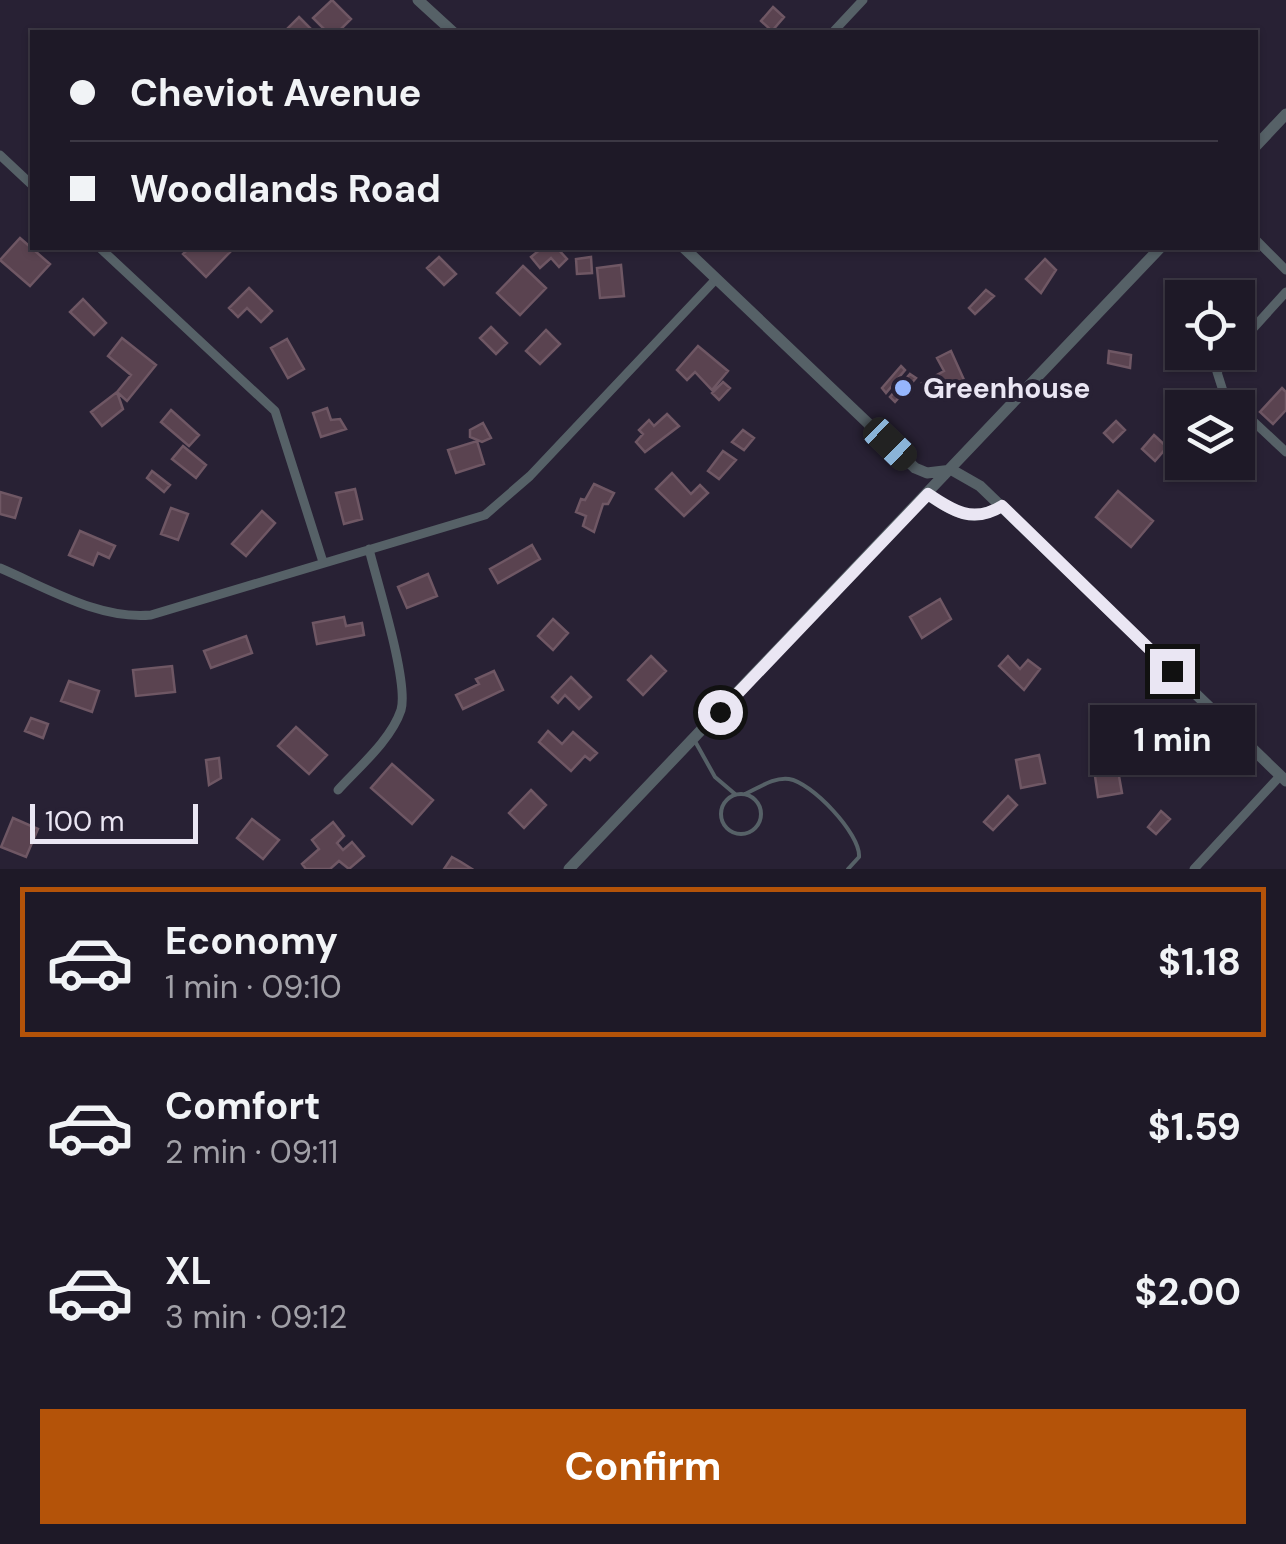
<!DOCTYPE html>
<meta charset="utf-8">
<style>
:root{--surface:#1e1927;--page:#2b2633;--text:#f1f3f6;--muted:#a1a0a7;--line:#3c3844;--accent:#b45309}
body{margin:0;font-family:"DM Sans",sans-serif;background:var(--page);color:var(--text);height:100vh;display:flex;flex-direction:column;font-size:38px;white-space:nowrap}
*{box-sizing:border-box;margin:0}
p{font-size:32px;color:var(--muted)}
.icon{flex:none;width:55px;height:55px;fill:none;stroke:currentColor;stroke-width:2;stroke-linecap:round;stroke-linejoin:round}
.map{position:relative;height:869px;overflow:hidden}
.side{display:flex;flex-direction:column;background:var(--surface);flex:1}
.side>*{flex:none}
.top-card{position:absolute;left:30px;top:30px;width:1228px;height:220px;border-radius:0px;box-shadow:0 2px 8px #0004,0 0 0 2px var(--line);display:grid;align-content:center;height:220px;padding:0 40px;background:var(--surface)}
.fabs{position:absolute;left:1165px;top:280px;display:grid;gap:20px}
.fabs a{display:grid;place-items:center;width:90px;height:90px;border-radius:0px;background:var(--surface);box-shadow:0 2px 8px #0004,0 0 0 2px var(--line);font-size:50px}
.scale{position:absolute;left:30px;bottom:25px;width:168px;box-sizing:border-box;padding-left:10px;border:5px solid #eae6f3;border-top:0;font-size:28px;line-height:35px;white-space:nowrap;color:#eae6f3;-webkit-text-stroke:8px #282134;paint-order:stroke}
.end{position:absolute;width:45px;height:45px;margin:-22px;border:12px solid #eae6f3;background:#111;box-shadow:0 0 0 5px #111}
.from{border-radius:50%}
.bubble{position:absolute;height:70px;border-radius:0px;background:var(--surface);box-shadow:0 2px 8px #0004,0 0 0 2px var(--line);font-size:32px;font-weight:700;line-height:70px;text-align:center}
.car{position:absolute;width:30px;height:60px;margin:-30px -15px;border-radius:12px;box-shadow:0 0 8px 2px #0007;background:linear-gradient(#222 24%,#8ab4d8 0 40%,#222 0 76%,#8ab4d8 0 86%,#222 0)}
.top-card b{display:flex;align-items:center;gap:35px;height:95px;font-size:38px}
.top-card b+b{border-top:2px solid var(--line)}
.top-card i{width:25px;height:25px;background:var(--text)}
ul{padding:18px 0 0;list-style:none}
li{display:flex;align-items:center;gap:30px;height:150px;margin:0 20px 15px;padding:0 20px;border:5px solid transparent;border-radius:0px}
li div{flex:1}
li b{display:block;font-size:38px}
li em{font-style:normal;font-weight:700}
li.on{border-color:var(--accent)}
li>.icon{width:90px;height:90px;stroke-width:1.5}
.cta{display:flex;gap:20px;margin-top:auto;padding:20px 40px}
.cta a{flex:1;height:115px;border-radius:0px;background:var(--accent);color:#fff;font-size:40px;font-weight:700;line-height:115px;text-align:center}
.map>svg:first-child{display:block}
</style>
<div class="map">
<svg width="1286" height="869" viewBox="0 0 1286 869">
<rect width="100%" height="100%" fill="#282134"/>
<!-- building -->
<path fill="#5a4350" stroke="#6f5764" stroke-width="2.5" d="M332 0 351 19 338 32H327L313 18Z
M773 7 784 17 772 31 761 21Z
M299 17 314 32H284Z
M20 238 50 264 30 286 0 260Z
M189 248H225L230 252 206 277 183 254Z
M542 248H557L567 259 559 267 551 258 540 268 531 257Z
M439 257 456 274 444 285 427 268Z
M591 257 592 273 577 274 576 259Z
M1045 259 1056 270 1041 293 1026 279Z
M621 265 624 296 600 298 597 268Z
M523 266 546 288 520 315 497 293Z
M249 288 272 311 261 322 247 308 238 317 229 308Z
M986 290 994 296 975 314 969 308Z
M83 299 106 323 94 335 70 312Z
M491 327 507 343 496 354 480 338Z
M546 330 560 344 540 364 526 351Z
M122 338 156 365 127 401 117 392 131 375 108 356Z
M287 339 304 369 288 378 271 348Z
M698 346 728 371 712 390 695 372 687 380 677 370Z
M951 351 964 380 928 397 922 383 944 371 937 358Z
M1109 351 1131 355 1130 368 1108 363Z
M901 366 905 370 886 393 882 388Z
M910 374 916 378 895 402 890 397Z
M723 382 730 388 719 400 712 393Z
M1282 388 1286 392V410L1273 424 1260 412Z
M117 392 123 409 102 426 91 412Z
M327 408 331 420 340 419 346 429 321 437 313 413Z
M171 410 199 435 189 446 161 422Z
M667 414 679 426 645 452 636 442 643 434 639 430 649 420 654 426Z
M1116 421 1125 430 1113 442 1104 433Z
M483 423 491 438 482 442 470 437V430Z
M1238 426 1253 441 1238 457Z
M743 430 754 438 744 450 732 442Z
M1154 435 1167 447 1155 461 1142 449Z
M477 441 484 464 456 473 448 450Z
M183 446 206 465 196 478 172 459Z
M723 451 736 460 719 479 708 471Z
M152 471 170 485 164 492 147 478Z
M672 473 691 494 700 485 708 493 684 516 656 489Z
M594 484 614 493 608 504H603L594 532 583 526 586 516 576 512 581 499 585 500Z
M355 489 362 519 344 524 336 493Z
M1118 491 1153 521 1131 547 1096 517Z
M0 492 21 498 15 518 0 514Z
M171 508 188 514 178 540 161 534Z
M262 511 275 523 246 556 232 544Z
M80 531 115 546 109 558 98 553 93 565 69 555Z
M532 545 540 559 498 583 490 569Z
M428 574 437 596 407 608 398 587Z
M940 599 951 619 922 638 910 617Z
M344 617 346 626 362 623 364 635 317 644 313 623Z
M553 619 568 633 553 650 538 636Z
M246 636 252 653 211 668 204 651Z
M651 656 666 671 643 695 628 680Z
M1008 656 1020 669 1028 660 1040 669 1024 690 999 666Z
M172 666 175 692 136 696 133 670Z
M494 671 503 690 463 709 456 695 479 684 476 679Z
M571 677 591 697 579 709 565 695 558 703 552 697Z
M69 681 99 691 92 712 61 701Z
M31 718 48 724 43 738 25 731Z
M296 727 327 755 309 774 278 746Z
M548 731 562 744 573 732 597 753 590 760 585 756 571 771 539 742Z
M1039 755 1045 783 1021 788 1016 760Z
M219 758 221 778 209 785 206 760Z
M1116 759 1122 793 1098 797 1093 762Z
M392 764 433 800 412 824 371 788Z
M531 790 546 805 524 828 509 813Z
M1008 796 1017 805 993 830 984 822Z
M1161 811 1170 819 1156 834 1148 827Z
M13 818 38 829 26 857 1 847Z
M252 819 279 840 263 859 237 838Z
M333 822 344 836 337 843 343 850 352 842 364 856 349 869 339 861 330 869H306L302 864 319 849 312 840Z
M452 857 461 862 472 869H444Z"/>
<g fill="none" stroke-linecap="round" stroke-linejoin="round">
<!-- service -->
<path stroke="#566167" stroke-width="4" d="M696 743 715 777 735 794
M721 814a20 20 0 1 1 40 0a20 20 0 1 1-40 0Z
M745 794C759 788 773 777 789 779 811 782 861 834 859 857L848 869"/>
<!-- minor -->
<path stroke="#566167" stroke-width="9" d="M833 32 863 0
M0 155 32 185
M1255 239 1286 270
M100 248 275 411 323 562
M1238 345 1286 292
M1231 352 1217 372 1224 394 1286 452
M0 568C47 588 99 620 151 615L485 515 530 476 716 279
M338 790C359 767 391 740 401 710 409 682 377 582 369 549
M1194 869 1280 776"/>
<!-- tertiary -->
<path stroke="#566167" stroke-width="11" d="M418 0 453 32
M1255 147 1286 114
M684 248 915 468 927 473 952 470 980 486 1286 781
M928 495C953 512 973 524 1001 506
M569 869 1160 248"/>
</g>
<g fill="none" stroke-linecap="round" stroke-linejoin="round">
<!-- route -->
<path stroke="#eae6f3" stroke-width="12" d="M720 712 928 494C953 511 973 524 1002 506L1172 671"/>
</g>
<!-- markers -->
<circle fill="#96b6fd" stroke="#282134" stroke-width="4" cx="903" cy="388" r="10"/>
<g text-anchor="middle" stroke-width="8" stroke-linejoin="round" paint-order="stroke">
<!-- poi labels -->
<g font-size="28" font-weight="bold" fill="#eae6f3" stroke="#282134" text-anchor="start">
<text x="923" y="398">Greenhouse</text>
</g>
</g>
</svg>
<div class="fabs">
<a><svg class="icon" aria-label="locate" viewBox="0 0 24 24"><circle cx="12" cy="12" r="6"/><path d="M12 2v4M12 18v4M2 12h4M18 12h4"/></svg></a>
<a><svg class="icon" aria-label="layers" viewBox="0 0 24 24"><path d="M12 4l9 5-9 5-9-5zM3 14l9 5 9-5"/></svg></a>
</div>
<div class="scale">100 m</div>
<i class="end from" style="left:720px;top:712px"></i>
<i class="end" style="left:1172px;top:671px"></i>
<div class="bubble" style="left:1090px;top:705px;width:165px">1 min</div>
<i class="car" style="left:890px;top:444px;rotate:134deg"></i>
<div class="top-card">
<b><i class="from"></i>Cheviot Avenue</b>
<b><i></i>Woodlands Road</b>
</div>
</div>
<section class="side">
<ul>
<li class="on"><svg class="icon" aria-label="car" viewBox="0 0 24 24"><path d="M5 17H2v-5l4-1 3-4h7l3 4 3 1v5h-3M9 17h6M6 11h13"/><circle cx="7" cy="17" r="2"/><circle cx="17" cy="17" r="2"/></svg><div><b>Economy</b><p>1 min · 09:10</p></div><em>$1.18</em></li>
<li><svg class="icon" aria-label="car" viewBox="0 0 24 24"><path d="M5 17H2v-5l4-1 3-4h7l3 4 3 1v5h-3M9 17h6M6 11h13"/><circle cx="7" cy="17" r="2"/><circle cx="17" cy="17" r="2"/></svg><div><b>Comfort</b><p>2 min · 09:11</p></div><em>$1.59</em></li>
<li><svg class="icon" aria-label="car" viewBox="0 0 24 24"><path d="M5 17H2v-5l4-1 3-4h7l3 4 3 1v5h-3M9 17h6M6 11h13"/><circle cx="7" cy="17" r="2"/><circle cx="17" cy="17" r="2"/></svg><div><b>XL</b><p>3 min · 09:12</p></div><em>$2.00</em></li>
</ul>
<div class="cta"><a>Confirm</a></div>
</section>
